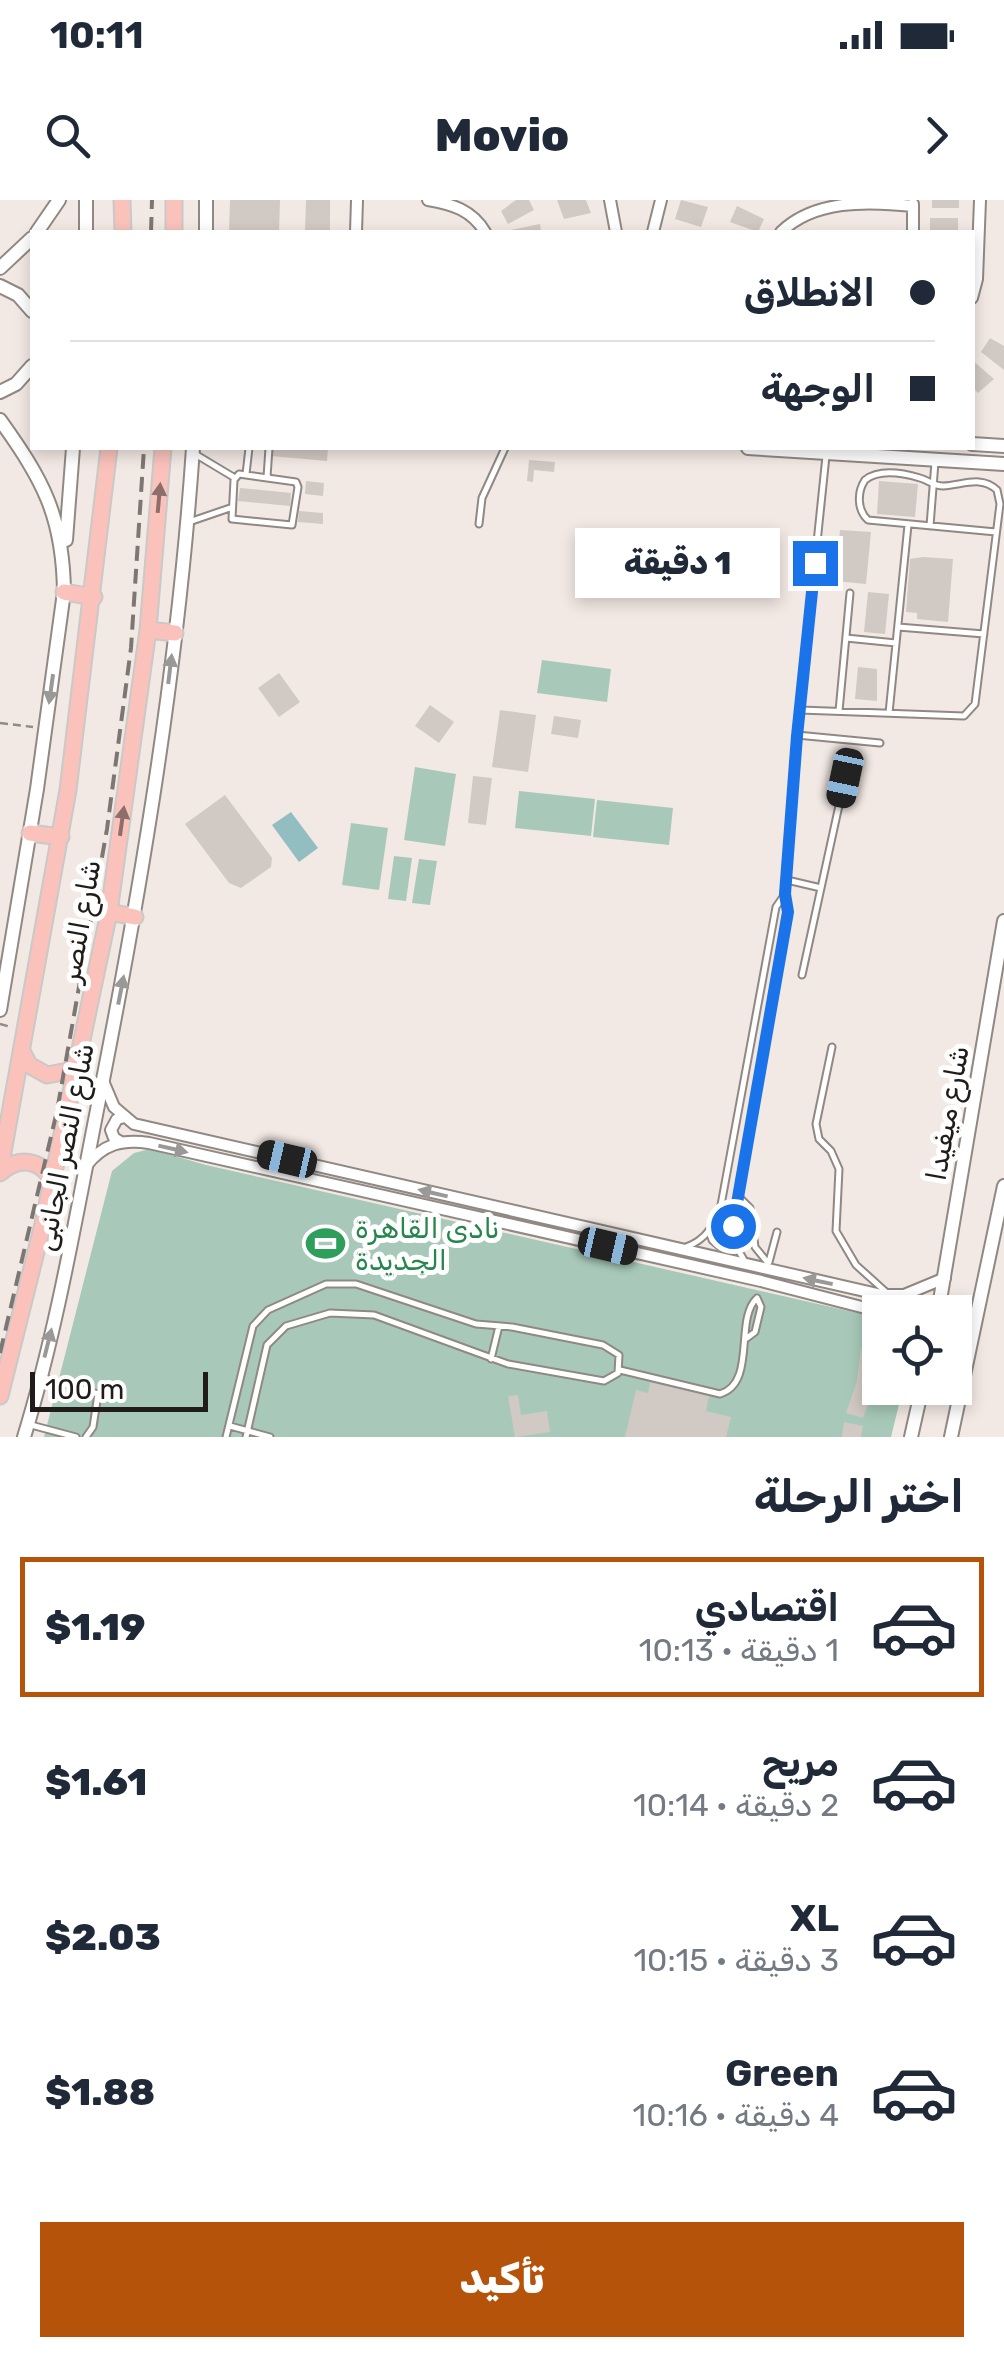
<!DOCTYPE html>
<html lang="ar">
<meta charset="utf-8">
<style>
:root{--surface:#fff;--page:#f6f6f7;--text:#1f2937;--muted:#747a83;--line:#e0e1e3;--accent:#b45309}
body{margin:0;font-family:Rubik,Cairo,sans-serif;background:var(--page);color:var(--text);direction:rtl;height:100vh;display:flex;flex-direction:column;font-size:38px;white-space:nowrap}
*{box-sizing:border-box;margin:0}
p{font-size:32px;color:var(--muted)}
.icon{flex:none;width:55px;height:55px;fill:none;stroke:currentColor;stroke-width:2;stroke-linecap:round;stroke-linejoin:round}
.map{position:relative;height:1237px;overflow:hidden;direction:ltr}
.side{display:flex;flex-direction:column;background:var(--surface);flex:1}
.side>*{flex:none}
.guide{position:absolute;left:30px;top:30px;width:945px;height:220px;border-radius:0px;box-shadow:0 5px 15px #0003;direction:rtl;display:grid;align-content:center;height:220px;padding:0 40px;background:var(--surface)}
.controls{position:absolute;left:862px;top:1095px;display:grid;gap:20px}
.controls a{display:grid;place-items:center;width:110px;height:110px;border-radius:0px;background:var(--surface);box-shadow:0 5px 15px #0003;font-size:50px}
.scale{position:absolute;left:30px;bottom:25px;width:178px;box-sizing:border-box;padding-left:10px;border:5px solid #1f1c1a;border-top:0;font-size:28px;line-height:35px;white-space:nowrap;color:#1f1c1a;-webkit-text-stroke:8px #fff;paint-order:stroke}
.end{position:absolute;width:45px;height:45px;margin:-22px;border:12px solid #1a73e8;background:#fff;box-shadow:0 0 0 5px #fff}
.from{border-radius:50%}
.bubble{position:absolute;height:70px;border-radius:0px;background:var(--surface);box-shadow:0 5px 15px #0003;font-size:32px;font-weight:800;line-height:70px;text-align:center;direction:rtl}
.car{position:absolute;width:30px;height:60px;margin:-30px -15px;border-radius:12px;box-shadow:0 0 8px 2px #0007;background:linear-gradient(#222 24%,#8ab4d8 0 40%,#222 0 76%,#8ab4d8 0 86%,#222 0)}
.guide b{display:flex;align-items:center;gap:35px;height:95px;font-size:38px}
.guide b+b{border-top:2px solid var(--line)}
.guide i{width:25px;height:25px;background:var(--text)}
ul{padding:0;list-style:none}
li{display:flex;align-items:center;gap:30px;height:140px;margin:0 20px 15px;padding:0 20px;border:5px solid transparent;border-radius:0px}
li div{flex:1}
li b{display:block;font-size:38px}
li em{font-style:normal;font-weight:800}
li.on{border-color:var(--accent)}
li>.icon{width:90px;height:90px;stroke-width:1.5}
h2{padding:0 40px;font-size:45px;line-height:120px}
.primary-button{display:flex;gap:20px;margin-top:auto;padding:20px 40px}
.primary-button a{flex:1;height:115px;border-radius:0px;background:var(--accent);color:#fff;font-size:40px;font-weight:800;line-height:115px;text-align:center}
.status{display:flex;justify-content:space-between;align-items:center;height:70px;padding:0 50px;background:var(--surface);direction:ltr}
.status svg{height:28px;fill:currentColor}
header{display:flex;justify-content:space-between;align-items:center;height:130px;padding:0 40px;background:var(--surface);font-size:45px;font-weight:800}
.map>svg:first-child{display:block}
</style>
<div class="status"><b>10:11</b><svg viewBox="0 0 49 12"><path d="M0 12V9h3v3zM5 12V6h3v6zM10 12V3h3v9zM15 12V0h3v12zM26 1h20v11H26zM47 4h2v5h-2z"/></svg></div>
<header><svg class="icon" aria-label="forward" viewBox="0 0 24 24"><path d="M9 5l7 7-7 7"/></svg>Movio<svg class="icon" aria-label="search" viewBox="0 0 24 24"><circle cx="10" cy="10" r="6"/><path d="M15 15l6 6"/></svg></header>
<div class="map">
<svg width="1004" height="1237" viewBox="0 0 1004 1237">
<rect width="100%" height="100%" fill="#f3e9e4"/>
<!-- green -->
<path fill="#a8c9b9" d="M542 460 611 469 607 502 537 493Z
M415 567 456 574 445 646 404 640Z
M519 591 595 599 591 636 515 628Z
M597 600 673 608 669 645 593 637Z
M351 623 388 628 379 690 342 685Z
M394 656 412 658 406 701 388 699Z
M419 659 437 661 430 705 412 703Z
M150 949 206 965 880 1118V1188H903L891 1237H44L112 971 134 953Z"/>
<!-- water -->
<path fill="#92bdc1" d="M291 612 318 648 299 662 272 625Z"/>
<!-- building -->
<path fill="#d1c9c3" d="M230 0H280L279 32H229Z
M306 0H330V32H305Z
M516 0H529L534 10 508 24 501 11Z
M557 0H586L591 13 564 19Z
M681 0 708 7 701 27 675 19Z
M932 0H959V8H932Z
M737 6 764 19 758 32 730 22Z
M930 18H958V32H930Z
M540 24 541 32H507L506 31Z
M990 138 1004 146V170L981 152Z
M972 160 994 179 978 193 972 186Z
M272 248H328L327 261 271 256Z
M529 260 555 262 554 272 534 270 533 282 527 281Z
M306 281 324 283 323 296 305 294Z
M879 281 918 284 915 317 877 314Z
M240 288 291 293 290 306 238 301Z
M299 311 323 313V324L298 322Z
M840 330 871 332 866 384 835 381Z
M923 357 953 359 948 422 917 419V413L906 412 910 359Z
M868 392 889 394 885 434 864 432Z
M858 467 877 469V501L855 499Z
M279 473 300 502 279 517 258 488Z
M430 505 454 522 439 543 415 526Z
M500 510 536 515 528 572 492 567Z
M554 516 581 520 578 538 551 534Z
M473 576 492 578 486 625 468 623Z
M225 595 272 658 271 667 241 688 229 683 185 624Z
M861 1148 880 1151 875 1180H870L867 1190 873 1191 863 1218 846 1213 857 1181Z
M650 1182 709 1196 706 1211 731 1217 726 1237H625L636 1190 648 1193Z
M518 1195 521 1215 547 1211 550 1232 515 1237 508 1196Z
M844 1222 863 1226 861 1237H842Z"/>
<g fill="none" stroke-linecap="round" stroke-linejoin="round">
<defs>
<path id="service" d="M195 254 235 278
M239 274 296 282 298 287 292 325 232 319 234 280Z
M246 274 249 248
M267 277 269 248
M189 322 230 308
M479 324 482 298 505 248
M930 326 935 262
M898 427 984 434
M846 438 896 443
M800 510 964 516 975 504 1000 304 997 290C981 275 963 285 943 286 934 286 928 280 920 278 903 273 879 269 865 280 857 292 857 310 868 320L996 332
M839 511 850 393
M889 513 908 325
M797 535 880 543
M787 680 821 688
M802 775 845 578
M832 847 816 924 819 939 831 951 839 969 836 1031 856 1065 886 1092
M739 997 750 1008 755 1047 768 1063
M711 1034 712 1040 719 1046 728 1044 734 1038
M686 1047C708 1039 713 1025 721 1005L776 707 785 694
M744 1060 736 1046 734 1021 788 712 785 694 797 535 826 256
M769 1062 777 1032
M491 1159 499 1126
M620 1170 720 1194C757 1183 734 1119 757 1098L761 1107 755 1132 747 1138
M41 1177 98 1194 93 1227 86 1237
M31 1225 76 1237
M230 1226 270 1237
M226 1237 253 1126 268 1110 326 1084H356L476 1124 512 1127 603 1145 619 1155 618 1173 604 1181 508 1164 374 1115 330 1113 286 1126 267 1145 246 1237"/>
<path id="minor" d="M428 0C452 4 472 10 485 32
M610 0 616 32
M356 32 357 0
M653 32 661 0
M781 32C814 0 866 1 913 6
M913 32V4
M972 98 977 79 980 0
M103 881 114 907 134 924 882 1095H904L945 1078
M121 942 114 938 111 930 117 919 125 917
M86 966C103 944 122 939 149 943L761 1081 881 1112
M904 1095 914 1103 915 1112"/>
<path id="tertiary" d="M86 0V32
M37 32 59 0
M206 32V0
M0 68 32 38
M0 86 18 95 32 111
M0 192 16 184 32 166
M0 220C43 280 63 316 64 392L37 589 0 810
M972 244 1004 246
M748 248 1004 264
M66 340 73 248
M938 1112 1004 721
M24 1237C57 1129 76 1016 98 905 141 688 178 469 193 248
M911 1237 922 1188
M951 1237 1004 986"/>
<path id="primary" d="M122 0 123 32
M174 32V0
M64 392 94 397
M148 430 175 433
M30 633 61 637
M109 712 135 717
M23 853 29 865 47 875 68 871 78 861
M0 969 68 590 109 248
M0 973C19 956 40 959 53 981
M0 1196 43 1024 109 712 148 430 163 248"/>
</defs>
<!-- service casing -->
<use href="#service" stroke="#908883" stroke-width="9"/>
<!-- minor casing -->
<use href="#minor" stroke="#908883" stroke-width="14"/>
<!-- tertiary casing -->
<use href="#tertiary" stroke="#908883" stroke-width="16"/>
<!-- primary casing -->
<use href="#primary" stroke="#c9c9c8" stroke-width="19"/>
<!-- path -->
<path stroke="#918b87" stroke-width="2.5" stroke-dasharray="8 5" stroke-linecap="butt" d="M0 523 33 527
M0 824 11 827"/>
<!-- service -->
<use href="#service" stroke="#fff" stroke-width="5"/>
<!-- minor -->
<use href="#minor" stroke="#fff" stroke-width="10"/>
<!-- tertiary -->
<use href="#tertiary" stroke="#fff" stroke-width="12"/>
<!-- primary -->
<use href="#primary" stroke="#fac2bb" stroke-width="15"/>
<!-- rail -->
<path stroke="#7d7774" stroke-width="4" stroke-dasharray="15 8" stroke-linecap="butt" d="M151 32 152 0
M0 1153 57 911 107 629 131 448 144 248"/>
</g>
<!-- one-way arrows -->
<defs><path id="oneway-solid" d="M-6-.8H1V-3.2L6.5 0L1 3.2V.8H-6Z" transform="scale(2.5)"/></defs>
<g fill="#8c6f6a">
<use href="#oneway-solid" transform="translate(159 298) rotate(-85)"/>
<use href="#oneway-solid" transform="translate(122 621) rotate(-82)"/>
</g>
<g fill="#9a9998">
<use href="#oneway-solid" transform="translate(170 469) rotate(-83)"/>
<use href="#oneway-solid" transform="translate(51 489) rotate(98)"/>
<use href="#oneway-solid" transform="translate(121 790) rotate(-79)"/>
<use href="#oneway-solid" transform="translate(173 949) rotate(13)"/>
<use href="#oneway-solid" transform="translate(433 993) rotate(-167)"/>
<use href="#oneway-solid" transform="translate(818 1081) rotate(-168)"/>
<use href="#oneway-solid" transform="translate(48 1143) rotate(-76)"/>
</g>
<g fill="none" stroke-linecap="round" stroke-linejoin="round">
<!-- route -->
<path stroke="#1a73e8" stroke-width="12" d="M733 1026 788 712 785 694 797 536 815 363"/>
</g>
<!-- icons -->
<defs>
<symbol id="stadium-bare" viewBox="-9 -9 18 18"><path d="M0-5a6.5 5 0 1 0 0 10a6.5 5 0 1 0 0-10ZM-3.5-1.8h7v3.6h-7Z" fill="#2e9e5b" stroke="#fff" stroke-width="2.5" paint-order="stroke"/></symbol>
</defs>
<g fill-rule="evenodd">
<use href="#stadium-bare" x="298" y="1016" width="55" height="55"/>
</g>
<g text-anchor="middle" stroke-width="10" stroke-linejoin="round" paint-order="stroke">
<!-- street labels -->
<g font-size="28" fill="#1f1c1a" stroke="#fff">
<text transform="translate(80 721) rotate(-80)" y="10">شارع النصر</text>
<text transform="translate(947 913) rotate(-80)" y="10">شارع ميفيدا</text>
<text transform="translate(64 947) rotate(-79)" y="10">شارع النصر الجانبى</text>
</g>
<!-- leisure labels -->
<g font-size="28" fill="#27864d" stroke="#fff" text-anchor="start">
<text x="355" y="1038">نادى القاهرة<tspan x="355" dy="32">الجديدة</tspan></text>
</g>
</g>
</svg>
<div class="controls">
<a><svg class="icon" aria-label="locate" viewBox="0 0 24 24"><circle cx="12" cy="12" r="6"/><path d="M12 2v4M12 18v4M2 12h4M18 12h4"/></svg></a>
</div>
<div class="scale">100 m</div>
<i class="end from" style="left:733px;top:1026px"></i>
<i class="end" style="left:815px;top:363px"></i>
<div class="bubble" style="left:575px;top:328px;width:205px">1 دقيقة</div>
<i class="car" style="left:845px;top:578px;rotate:192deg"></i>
<i class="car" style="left:287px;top:959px;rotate:283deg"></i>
<i class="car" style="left:608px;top:1046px;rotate:103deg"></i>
<div class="guide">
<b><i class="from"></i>الانطلاق</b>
<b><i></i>الوجهة</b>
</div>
</div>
<section class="side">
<h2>اختر الرحلة</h2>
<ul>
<li class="on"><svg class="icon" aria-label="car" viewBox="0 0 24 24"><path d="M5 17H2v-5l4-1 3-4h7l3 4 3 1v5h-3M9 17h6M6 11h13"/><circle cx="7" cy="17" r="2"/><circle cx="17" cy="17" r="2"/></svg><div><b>اقتصادي</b><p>1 دقيقة · 10:13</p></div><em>$1.19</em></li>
<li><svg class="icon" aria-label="car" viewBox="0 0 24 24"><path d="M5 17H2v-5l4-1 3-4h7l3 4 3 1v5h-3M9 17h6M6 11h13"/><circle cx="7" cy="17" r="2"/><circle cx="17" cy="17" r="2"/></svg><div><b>مريح</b><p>2 دقيقة · 10:14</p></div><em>$1.61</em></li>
<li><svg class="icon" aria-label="car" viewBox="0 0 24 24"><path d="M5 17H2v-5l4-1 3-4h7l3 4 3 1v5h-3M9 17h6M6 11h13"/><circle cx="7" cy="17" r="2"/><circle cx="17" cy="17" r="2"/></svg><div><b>XL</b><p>3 دقيقة · 10:15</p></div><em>$2.03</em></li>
<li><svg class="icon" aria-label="car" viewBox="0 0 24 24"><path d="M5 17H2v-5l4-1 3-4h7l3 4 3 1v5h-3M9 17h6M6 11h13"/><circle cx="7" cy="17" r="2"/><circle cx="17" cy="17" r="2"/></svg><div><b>Green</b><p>4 دقيقة · 10:16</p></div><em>$1.88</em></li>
</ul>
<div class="primary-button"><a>تأكيد</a></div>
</section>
